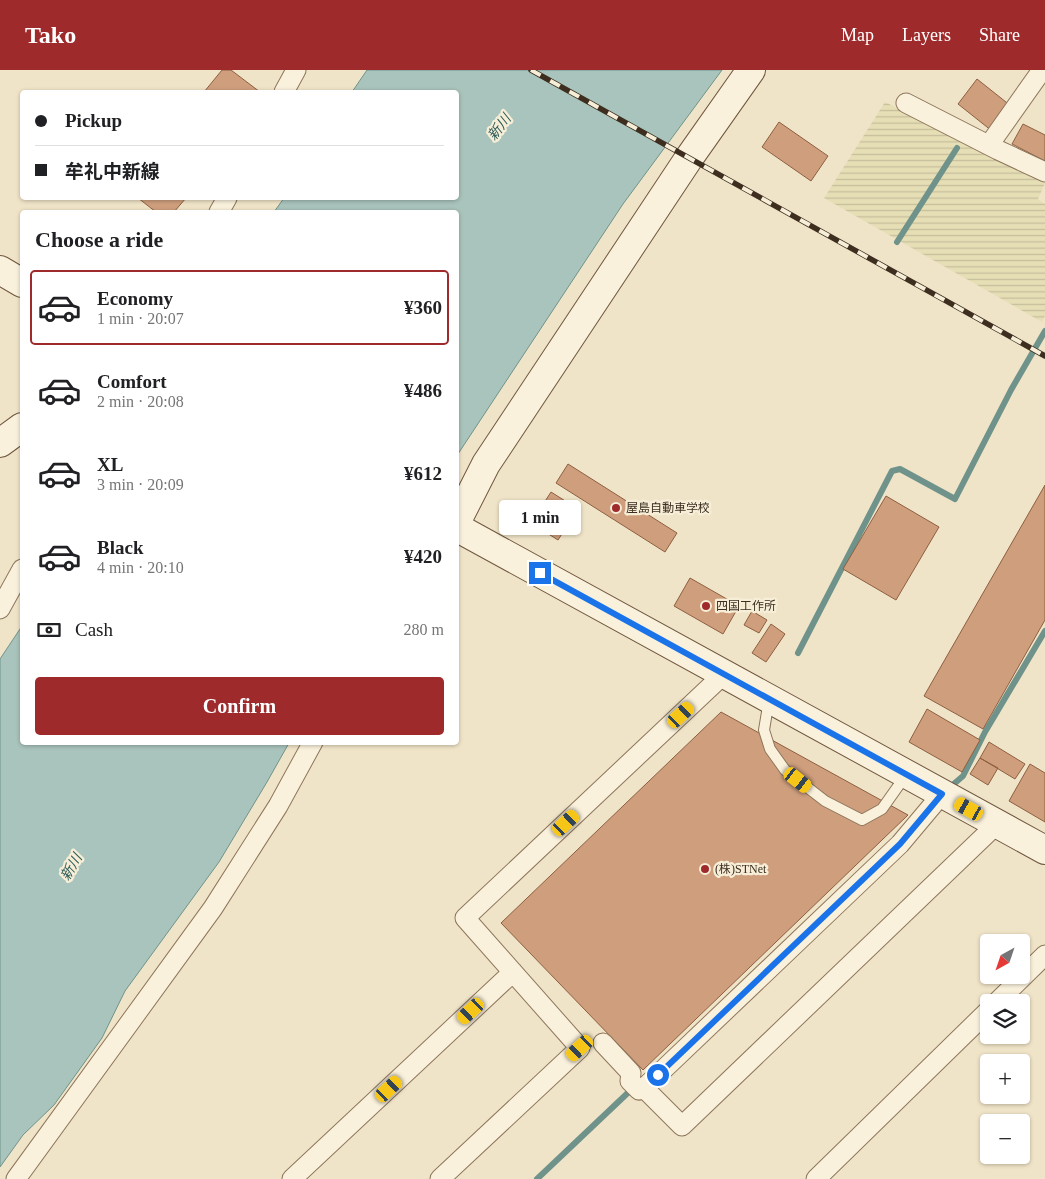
<!DOCTYPE html>
<meta charset="utf-8">
<style>
:root{--surface:#fff;--page:#f6f6f6;--text:#202124;--muted:#757577;--line:#e0e0e0;--accent:#9e2a2b}
body{margin:0;font-family:"Times New Roman","Noto Sans JP",serif;background:var(--page);color:var(--text);height:100vh;display:flex;flex-direction:column;font-size:19px;white-space:nowrap}
*{box-sizing:border-box;margin:0}
p{font-size:16px;color:var(--muted)}
.icon{flex:none;width:28px;height:28px;fill:none;stroke:currentColor;stroke-width:2;stroke-linecap:round;stroke-linejoin:round}
.map{position:relative;flex:1;overflow:hidden}
.details{position:absolute;left:20px;top:140px;width:439px;height:535px;display:flex;flex-direction:column;background:var(--surface);border-radius:5px;box-shadow:0 1px 4px #0004}
.details>*{flex:none}
.hud{position:absolute;left:20px;top:20px;width:439px;height:110px;border-radius:5px;box-shadow:0 1px 4px #0004;display:grid;align-content:center;height:110px;padding:0 15px;background:var(--surface)}
.needle{width:32px;rotate:220deg}
.controls{position:absolute;left:980px;top:864px;display:grid;gap:10px}
.controls a{display:grid;place-items:center;width:50px;height:50px;border-radius:5px;background:var(--surface);box-shadow:0 1px 4px #0004;font-size:25px}
.end{position:absolute;width:22px;height:22px;margin:-11px;border:6px solid #1a73e8;background:#fff;box-shadow:0 0 0 2px #fff}
.from{border-radius:50%}
.bubble{position:absolute;height:35px;border-radius:5px;background:var(--surface);box-shadow:0 1px 4px #0004;font-size:16px;font-weight:700;line-height:35px;text-align:center}
.car{position:absolute;width:15px;height:30px;margin:-15px -8px;border-radius:6px;box-shadow:0 0 4px 1px #0007;background:linear-gradient(#f5c518 24%,#345 0 40%,#f5c518 0 76%,#345 0 86%,#f5c518 0)}
.hud b{display:flex;align-items:center;gap:18px;height:48px;font-size:19px}
.hud b+b{border-top:1px solid var(--line)}
.hud i{width:12px;height:12px;background:var(--text)}
ul{padding:0;list-style:none}
li{display:flex;align-items:center;gap:15px;height:75px;margin:0 10px 8px;padding:0 5px;border:2px solid transparent;border-radius:5px}
li div{flex:1}
li b{display:block;font-size:19px}
li em{font-style:normal;font-weight:700}
li.on{border-color:var(--accent)}
li>.icon{width:45px;height:45px;stroke-width:1.5}
h2{padding:0 15px;font-size:22px;line-height:60px}
.pay{display:flex;align-items:center;gap:12px;height:55px;padding:0 15px;font-size:19px}
.pay p{margin-inline-start:auto}
.action{display:flex;gap:10px;margin-top:auto;padding:10px 15px}
.action a{flex:1;height:58px;border-radius:5px;background:var(--accent);color:#fff;font-size:20px;font-weight:700;line-height:58px;text-align:center}
header{display:flex;align-items:center;gap:30px;box-sizing:border-box;height:70px;padding:0 25px;background:var(--accent);color:#fff}
header strong{font-size:24px}
nav{display:flex;gap:28px;margin-inline-start:auto;font-size:18px}
.map>svg:first-child{display:block}
</style>
<header>
<strong>Tako</strong>
<nav><a>Map</a><a>Layers</a><a>Share</a></nav>
</header>
<div class="map">
<svg width="1045" height="1109" viewBox="0 0 1045 1109">
<defs>
<pattern id="farmland-rules" width="6" height="5" patternUnits="userSpaceOnUse" patternTransform="scale(1.25)"><rect width="6" height="5" fill="#e6deb5"/><path d="M0 2.5h6" fill="none" stroke="#c6bf9b"/></pattern>
</defs>
<rect width="100%" height="100%" fill="#f0e4c8"/>
<!-- farmland -->
<path fill="url(#farmland-rules)" d="M885 32 1045 113 1038 129 1045 134V246L1042 252 824 128Z"/>
<!-- water -->
<path fill="#a9c4bc" stroke="#6f938a" d="M367 0H722L623 134 456 387V142H274L284 128H456V22H352Z
M22 556V672L289 673 267 712 219 792 125 921 102 968 54 1035 23 1065 0 1097V589Z"/>
<g fill="none" stroke-linecap="round" stroke-linejoin="round">
<!-- stream -->
<path stroke="#6f938a" stroke-width="6" d="M897 172 957 78
M798 583 892 401 900 399 955 429 1011 320 1045 261
M948 719 963 706 985 662 1045 561
M537 1109 633 1018"/>
</g>
<!-- building -->
<path fill="#cf9f7d" stroke="#8d5f41" d="M222 0H231L260 22H204Z
M977 9 1011 36 992 61 958 34Z
M779 52 828 86 811 111 762 77Z
M1023 54 1045 65V91L1012 74Z
M138 128H186L174 142H156Z
M568 394 677 463 665 482 556 413Z
M1045 415V550L983 659 924 626Z
M551 422 578 439 558 470 531 453Z
M886 426 939 457 896 530 843 499Z
M690 508 739 536 723 564 674 536Z
M752 541 767 550 759 563 744 555Z
M771 554 785 564 766 592 752 583Z
M927 639 980 670 962 702 909 672Z
M721 642 908 745 643 1000 501 853Z
M989 672 1025 694 1015 709 980 688Z
M980 688 998 698 988 715 970 704Z
M1030 694 1045 703V752L1009 731Z"/>
<g fill="none" stroke-linecap="round" stroke-linejoin="round">
<defs>
<path id="lane" d="M769 630 764 660 770 679 785 700 825 731 862 750 882 739 906 705"/>
<path id="street" d="M284 22 296 0
M906 33 998 80 1045 102
M989 75 1042 0
M219 142 227 128
M0 539 22 499
M942 724 900 774 644 1018 682 1056 997 754
M997 932 1045 885
M603 973 631 1003 630 1011 639 1020 644 1018
M16 1109 213 838 278 736 313 672
M292 1109 513 902
M440 1109 580 978 465 848 724 604
M816 1109 989 940"/>
<path id="secondary" d="M0 200 22 213
M0 373 22 357
M456 453 486 394 689 88 751 0
M456 457 1045 780"/>
</defs>
<!-- lane casing -->
<use href="#lane" stroke="#8d765c" stroke-width="12"/>
<!-- street casing -->
<use href="#street" stroke="#8d765c" stroke-width="21"/>
<!-- secondary casing -->
<use href="#secondary" stroke="#6f573f" stroke-width="30"/>
<!-- lane -->
<use href="#lane" stroke="#faf1dc" stroke-width="10"/>
<!-- street -->
<use href="#street" stroke="#faf1dc" stroke-width="19"/>
<!-- secondary -->
<use href="#secondary" stroke="#faf1dc" stroke-width="28"/>
<defs>
<path id="rail" d="M531 0 1045 286"/>
</defs>
<!-- rail casing -->
<use href="#rail" stroke="#3d2e20" stroke-width="5.5"/>
<!-- rail -->
<use href="#rail" stroke="#f7eed8" stroke-width="4" stroke-dasharray="11" stroke-linecap="butt"/>
</g>
<g fill="none" stroke-linecap="round" stroke-linejoin="round">
<!-- route -->
<path stroke="#1a73e8" stroke-width="6" d="M540 503 942 724 900 774 658 1005"/>
</g>
<!-- markers -->
<g fill="#9e2a2b" stroke="#f7eed8" stroke-width="2">
<circle cx="616" cy="438" r="5"/>
<circle cx="706" cy="536" r="5"/>
<circle cx="705" cy="799" r="5"/>
</g>
<g text-anchor="middle" stroke-width="4.5" stroke-linejoin="round" paint-order="stroke">
<!-- poi labels -->
<g font-size="12" fill="#3d2e20" stroke="#f7eed8" text-anchor="start">
<text x="626" y="442">屋島自動車学校</text>
<text x="716" y="540">四国工作所</text>
<text x="715" y="803">(株)STNet</text>
</g>
<!-- water labels -->
<g font-size="14" font-style="italic" fill="#2f5d5a" stroke="#f7eed8">
<text transform="translate(499 57) rotate(-53)" y="5">新川</text>
<text transform="translate(71 797) rotate(-60)" y="5">新川</text>
</g>
</g>
</svg>
<div class="controls">
<a><svg class="needle" viewBox="-14 -14 28 28"><path d="M0-13l5 13h-10z" fill="#e53935"/><path d="M0 13l5-13h-10z" fill="#757577"/></svg></a>
<a><svg class="icon" aria-label="layers" viewBox="0 0 24 24"><path d="M12 4l9 5-9 5-9-5zM3 14l9 5 9-5"/></svg></a>
<a>+</a>
<a>−</a>
</div>
<i class="end from" style="left:658px;top:1005px"></i>
<i class="end" style="left:540px;top:503px"></i>
<div class="bubble" style="left:499px;top:430px;width:82px">1 min</div>
<i class="car" style="left:681px;top:645px;rotate:47deg"></i>
<i class="car" style="left:798px;top:710px;rotate:128deg"></i>
<i class="car" style="left:969px;top:739px;rotate:299deg"></i>
<i class="car" style="left:566px;top:753px;rotate:47deg"></i>
<i class="car" style="left:471px;top:941px;rotate:227deg"></i>
<i class="car" style="left:580px;top:978px;rotate:227deg"></i>
<i class="car" style="left:389px;top:1019px;rotate:47deg"></i>
<div class="hud">
<b><i class="from"></i>Pickup</b>
<b><i></i>牟礼中新線</b>
</div>
<section class="details">
<h2>Choose a ride</h2>
<ul>
<li class="on"><svg class="icon" aria-label="car" viewBox="0 0 24 24"><path d="M5 17H2v-5l4-1 3-4h7l3 4 3 1v5h-3M9 17h6M6 11h13"/><circle cx="7" cy="17" r="2"/><circle cx="17" cy="17" r="2"/></svg><div><b>Economy</b><p>1 min · 20:07</p></div><em>¥360</em></li>
<li><svg class="icon" aria-label="car" viewBox="0 0 24 24"><path d="M5 17H2v-5l4-1 3-4h7l3 4 3 1v5h-3M9 17h6M6 11h13"/><circle cx="7" cy="17" r="2"/><circle cx="17" cy="17" r="2"/></svg><div><b>Comfort</b><p>2 min · 20:08</p></div><em>¥486</em></li>
<li><svg class="icon" aria-label="car" viewBox="0 0 24 24"><path d="M5 17H2v-5l4-1 3-4h7l3 4 3 1v5h-3M9 17h6M6 11h13"/><circle cx="7" cy="17" r="2"/><circle cx="17" cy="17" r="2"/></svg><div><b>XL</b><p>3 min · 20:09</p></div><em>¥612</em></li>
<li><svg class="icon" aria-label="car" viewBox="0 0 24 24"><path d="M5 17H2v-5l4-1 3-4h7l3 4 3 1v5h-3M9 17h6M6 11h13"/><circle cx="7" cy="17" r="2"/><circle cx="17" cy="17" r="2"/></svg><div><b>Black</b><p>4 min · 20:10</p></div><em>¥420</em></li>
</ul>
<div class="pay"><svg class="icon" aria-label="cash" viewBox="0 0 24 24"><path d="M3 7h18v10H3z"/><circle cx="12" cy="12" r="2"/></svg>Cash<p>280 m</p></div>
<div class="action"><a>Confirm</a></div>
</section>
</div>
